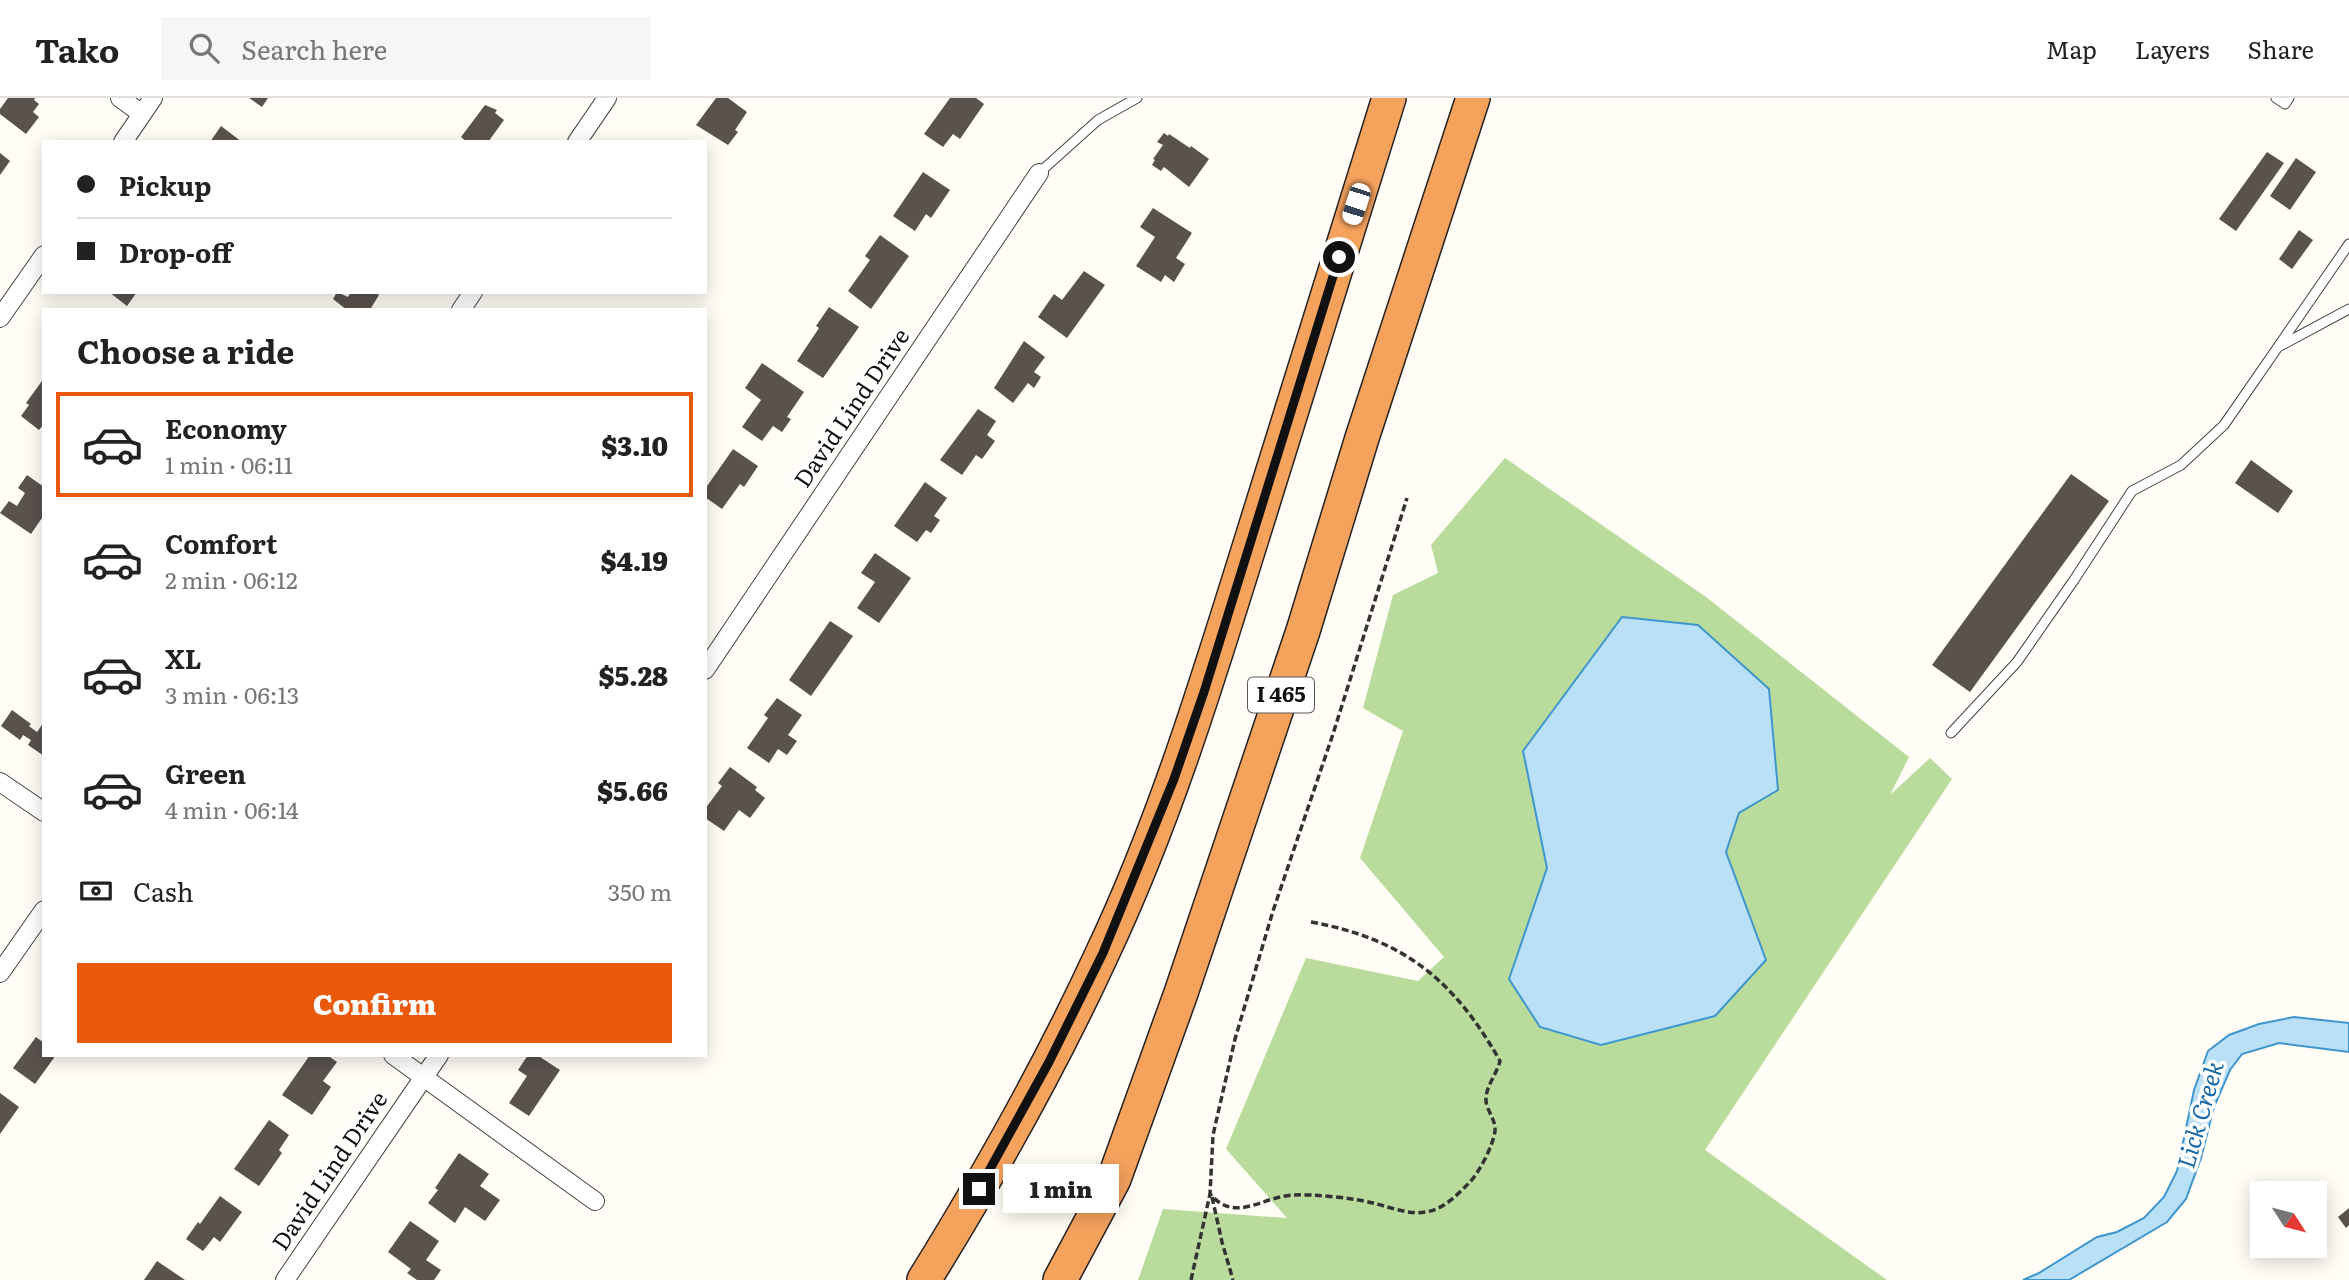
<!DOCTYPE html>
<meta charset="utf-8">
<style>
:root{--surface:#fff;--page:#f6f6f6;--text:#222;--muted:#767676;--line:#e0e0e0;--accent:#ea580c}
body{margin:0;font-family:Literata,serif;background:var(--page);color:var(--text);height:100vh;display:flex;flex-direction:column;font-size:26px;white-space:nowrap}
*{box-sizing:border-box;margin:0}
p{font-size:23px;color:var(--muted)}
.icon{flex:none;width:38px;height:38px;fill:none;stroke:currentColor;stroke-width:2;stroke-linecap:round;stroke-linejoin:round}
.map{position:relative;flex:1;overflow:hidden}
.panel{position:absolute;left:42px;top:210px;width:665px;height:749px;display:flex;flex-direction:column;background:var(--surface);border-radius:0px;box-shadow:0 4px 18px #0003}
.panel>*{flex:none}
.banner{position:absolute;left:42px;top:42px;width:665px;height:154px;border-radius:0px;box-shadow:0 4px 18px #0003;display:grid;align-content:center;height:154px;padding:0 35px;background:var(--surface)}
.needle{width:46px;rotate:126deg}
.controls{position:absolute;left:2250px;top:1083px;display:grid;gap:14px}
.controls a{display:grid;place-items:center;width:77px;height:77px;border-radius:0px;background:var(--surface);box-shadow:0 4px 18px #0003;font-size:35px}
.end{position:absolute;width:32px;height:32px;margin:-16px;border:9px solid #111;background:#fff;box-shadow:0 0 0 4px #fff}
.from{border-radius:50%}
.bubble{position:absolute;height:49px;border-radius:0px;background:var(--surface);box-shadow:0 4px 18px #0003;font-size:23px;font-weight:800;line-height:49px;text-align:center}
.car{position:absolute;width:21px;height:42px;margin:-21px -10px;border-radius:9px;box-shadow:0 0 5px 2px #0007;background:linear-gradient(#fff 24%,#345 0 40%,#fff 0 76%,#345 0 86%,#fff 0)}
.banner b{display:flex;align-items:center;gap:24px;height:66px;font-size:26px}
.banner b+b{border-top:2px solid var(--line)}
.banner i{width:18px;height:18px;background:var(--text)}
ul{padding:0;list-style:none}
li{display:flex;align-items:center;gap:21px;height:105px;margin:0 14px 10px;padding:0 21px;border:4px solid transparent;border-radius:0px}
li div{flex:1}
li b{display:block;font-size:26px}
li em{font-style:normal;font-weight:800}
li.selected{border-color:var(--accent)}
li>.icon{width:63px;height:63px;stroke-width:1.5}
h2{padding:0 35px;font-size:32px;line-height:84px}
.pay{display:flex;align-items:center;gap:18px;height:77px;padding:0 35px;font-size:26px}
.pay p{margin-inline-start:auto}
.primary-button{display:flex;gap:14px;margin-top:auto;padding:14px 35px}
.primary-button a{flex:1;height:80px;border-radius:0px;background:var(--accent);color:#fff;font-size:28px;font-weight:800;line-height:80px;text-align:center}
header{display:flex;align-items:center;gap:42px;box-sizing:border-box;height:98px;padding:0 35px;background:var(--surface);border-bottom:2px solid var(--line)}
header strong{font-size:33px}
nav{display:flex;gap:38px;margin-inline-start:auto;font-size:24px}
.search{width:490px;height:63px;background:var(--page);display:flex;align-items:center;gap:18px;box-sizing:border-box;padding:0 24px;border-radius:0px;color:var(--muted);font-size:26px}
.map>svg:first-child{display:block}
</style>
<header>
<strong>Tako</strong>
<div class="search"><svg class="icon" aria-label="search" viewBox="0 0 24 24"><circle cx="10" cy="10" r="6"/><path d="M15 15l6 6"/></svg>Search here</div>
<nav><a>Map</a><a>Layers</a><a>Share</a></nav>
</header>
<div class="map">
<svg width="2349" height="1182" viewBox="0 0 2349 1182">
<rect width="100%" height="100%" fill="#fffdf5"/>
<!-- forest -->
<path fill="#b9dc9c" d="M1505 360 1706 499 1909 659 1890 697 1930 660 1952 681 1705 1052 1887 1182H1138L1163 1111 1287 1120 1226 1051 1306 860 1418 883 1444 859 1360 760 1403 633 1363 610 1393 497 1438 475 1431 447Z"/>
<!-- water -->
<path fill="#b9e0f7" stroke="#3f96cf" stroke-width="2" d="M1622 519 1698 527 1769 591 1778 692 1739 715 1726 754 1766 862 1715 918 1601 947 1540 929 1509 881 1547 770 1523 653Z
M2294 919 2349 925V954L2279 945 2242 956 2230 972 2214 1009 2201 1060 2186 1101 2167 1124 2069 1182H2023L2039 1175 2097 1139 2117 1134 2144 1120 2164 1099 2177 1073 2194 992 2208 953 2229 937 2259 926Z"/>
<!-- building -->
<path fill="#5a524d" d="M8 0H35L34 2 39 6 33 14 39 19 26 36 0 16V11Z
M249 0H268L262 9Z
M716 0H728L747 14 735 32 738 34 728 47 696 27Z
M950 0H976L984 6 960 41 953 36 943 49 924 36Z
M485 7 497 12 495 15 504 22 488 44H467L461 39Z
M221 28 242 44H210Z
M1164 35 1168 38 1169 36 1190 50 1191 48 1209 61 1189 89 1164 69 1161 73 1152 67 1155 62 1153 61 1163 47 1157 44Z
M2267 54 2284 65 2236 133 2219 121Z
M0 55 10 63 0 77Z
M2296 60 2316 74 2290 112 2270 98Z
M923 74 950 92 931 120 926 116 915 133 893 118Z
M1153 110 1192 135 1176 160 1185 166 1174 184 1165 177 1161 184 1136 168 1155 139 1140 129Z
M2299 132 2313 142 2292 171 2279 161Z
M880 137 909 158 871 211 848 193 870 162 865 158Z
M1084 173 1105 187 1067 240 1038 219 1054 196 1062 202Z
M109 194H137L127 208Z
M337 194 348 199 351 194H375L379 197 371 210 373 212H347L333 201Z
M829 209 859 229 823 280 797 263 819 230 816 228Z
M1024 243 1045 259 1034 274 1041 279 1034 290 1028 285 1013 305 994 290Z
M762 265 804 294 787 319 791 321 782 334 773 328 762 343 742 329 761 302 745 290Z
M42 283 44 284V326L39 332 21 318 29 307 26 305Z
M978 311 996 323 987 337 995 343 982 361 976 357 962 377 940 362Z
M733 351 758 368 744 389 740 386 722 411 705 399V391Z
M2251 362 2293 393 2278 415 2235 385Z
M2071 376 2109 403 1970 594 1932 567Z
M27 377 44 389V417L31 436 0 415 9 403 17 408 25 395 18 390Z
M925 384 947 400 934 418 940 422 931 435 926 432 917 444 894 428Z
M875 455 911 480 879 525 857 510 875 484 861 475Z
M830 523 853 538 811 598 789 582Z
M777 600 802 617 788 637 797 643 787 657 778 651 769 665 747 650 768 620 764 617Z
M12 612 31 626 29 628 37 634 44 624V658L28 647 31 642 23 637 20 642 1 628Z
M730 669 757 689 755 692 765 700 750 720 739 712 724 733 705 720V711L722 688 718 685Z
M36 939 44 945V957H56L35 986 13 970Z
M310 957H327L337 964 323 983 331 989 312 1017 282 997Z
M528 957H537L560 972 529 1018 509 1005 527 978 518 972Z
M0 995 19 1009 0 1036Z
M269 1022 289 1037 279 1052 282 1055 259 1088 234 1071Z
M459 1055 489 1076 480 1088 500 1102 485 1123 465 1109 455 1125 428 1105 438 1092 435 1090Z
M220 1098 242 1114 220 1144 214 1139 203 1153 186 1141 198 1124 200 1126Z
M2349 1110V1127L2346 1130 2338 1119Z
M410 1123 439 1143 426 1162 441 1172 434 1182H417L407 1175 411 1171 388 1154Z
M157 1163 185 1182H144Z"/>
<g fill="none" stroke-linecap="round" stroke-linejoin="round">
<defs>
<path id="lane" d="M2276 0 2285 6 2289 0
M1039 75 1098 22 1137 0
M2280 248 2349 211
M1951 635 2017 564 2074 482 2132 393 2181 367 2224 327 2349 146"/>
<path id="street" d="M120 0 142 16
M123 44 153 0
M577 44 607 0
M461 212 473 194
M0 220 44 157
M705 572 1039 75
M0 684 44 714
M0 875 44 812
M393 957 595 1103
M285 1182 439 957"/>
<path id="highway" d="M924 1182C989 1077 1050 969 1102 856 1165 723 1208 581 1252 440 1297 294 1343 147 1389 0
M1060 1182 1114 1081 1181 895 1303 533 1362 340 1473 0"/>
</defs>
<!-- lane casing -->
<use href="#lane" stroke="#444" stroke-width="11"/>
<!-- street casing -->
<use href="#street" stroke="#444" stroke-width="20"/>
<!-- highway casing -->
<use href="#highway" stroke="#222" stroke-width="36"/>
<!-- path -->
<path stroke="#333" stroke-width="3.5" stroke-dasharray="7 3.5" stroke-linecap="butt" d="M1311 824C1404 841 1454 882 1500 963 1497 976 1485 989 1486 1003 1487 1013 1496 1022 1495 1033 1493 1048 1479 1075 1469 1085 1457 1097 1443 1112 1425 1114 1408 1117 1390 1109 1373 1105 1353 1100 1314 1096 1294 1097 1262 1098 1236 1126 1210 1096L1213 1037 1235 941 1273 813 1333 636 1407 400
M1212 1099 1222 1144 1233 1182
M1191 1182 1210 1096"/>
<!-- lane -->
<use href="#lane" stroke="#fff" stroke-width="9"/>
<!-- street -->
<use href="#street" stroke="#fff" stroke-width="18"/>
<!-- highway -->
<use href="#highway" stroke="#f5a25d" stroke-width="33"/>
</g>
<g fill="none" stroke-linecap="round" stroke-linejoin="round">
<!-- route -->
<path stroke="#111" stroke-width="9" d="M979 1091 1049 964 1103 855 1174 681 1204 594 1339 159"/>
</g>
<g text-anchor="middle" stroke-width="7" stroke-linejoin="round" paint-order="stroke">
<!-- shield labels -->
<rect fill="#fff" stroke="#585858" stroke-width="2" x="1248" y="579.5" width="66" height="35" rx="5"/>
<g font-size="21" font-weight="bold" fill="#111">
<text x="1281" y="604">I 465</text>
</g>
<!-- street labels -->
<g font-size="23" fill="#111" stroke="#fff">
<text transform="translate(852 310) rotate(-56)" y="8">David Lind Drive</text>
<text transform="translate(330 1073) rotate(-56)" y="8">David Lind Drive</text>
</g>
<!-- water labels -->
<g font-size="24" font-style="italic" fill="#1768a6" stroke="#fff">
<text transform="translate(2201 1017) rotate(-74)" y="8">Lick Creek</text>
</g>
</g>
</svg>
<div class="controls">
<a><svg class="needle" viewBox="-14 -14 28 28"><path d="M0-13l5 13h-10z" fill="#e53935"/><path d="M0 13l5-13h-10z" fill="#767676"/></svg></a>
</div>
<i class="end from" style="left:1339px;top:159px"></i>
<i class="end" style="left:979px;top:1091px"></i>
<div class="bubble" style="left:1003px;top:1066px;width:116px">1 min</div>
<i class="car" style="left:1356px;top:106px;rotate:198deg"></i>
<div class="banner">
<b><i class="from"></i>Pickup</b>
<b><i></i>Drop-off</b>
</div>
<section class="panel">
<h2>Choose a ride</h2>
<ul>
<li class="selected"><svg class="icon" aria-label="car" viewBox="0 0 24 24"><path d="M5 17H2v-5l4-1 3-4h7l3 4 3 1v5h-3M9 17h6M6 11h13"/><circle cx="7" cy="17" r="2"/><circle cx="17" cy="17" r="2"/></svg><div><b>Economy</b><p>1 min · 06:11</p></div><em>$3.10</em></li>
<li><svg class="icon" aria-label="car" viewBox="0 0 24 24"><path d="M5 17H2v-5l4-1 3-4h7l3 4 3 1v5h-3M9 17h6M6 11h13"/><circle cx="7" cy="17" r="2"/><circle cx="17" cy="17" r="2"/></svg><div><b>Comfort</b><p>2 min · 06:12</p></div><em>$4.19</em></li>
<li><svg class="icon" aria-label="car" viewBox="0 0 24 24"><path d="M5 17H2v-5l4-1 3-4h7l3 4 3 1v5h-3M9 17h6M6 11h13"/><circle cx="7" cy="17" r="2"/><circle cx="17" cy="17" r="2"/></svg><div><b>XL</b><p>3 min · 06:13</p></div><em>$5.28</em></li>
<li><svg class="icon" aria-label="car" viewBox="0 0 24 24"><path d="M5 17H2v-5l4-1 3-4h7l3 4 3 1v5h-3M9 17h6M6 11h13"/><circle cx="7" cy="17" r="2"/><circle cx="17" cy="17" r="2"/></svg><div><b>Green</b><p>4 min · 06:14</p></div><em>$5.66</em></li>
</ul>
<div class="pay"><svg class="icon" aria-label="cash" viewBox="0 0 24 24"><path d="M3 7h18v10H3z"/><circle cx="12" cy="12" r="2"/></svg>Cash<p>350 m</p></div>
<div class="primary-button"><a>Confirm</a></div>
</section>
</div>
